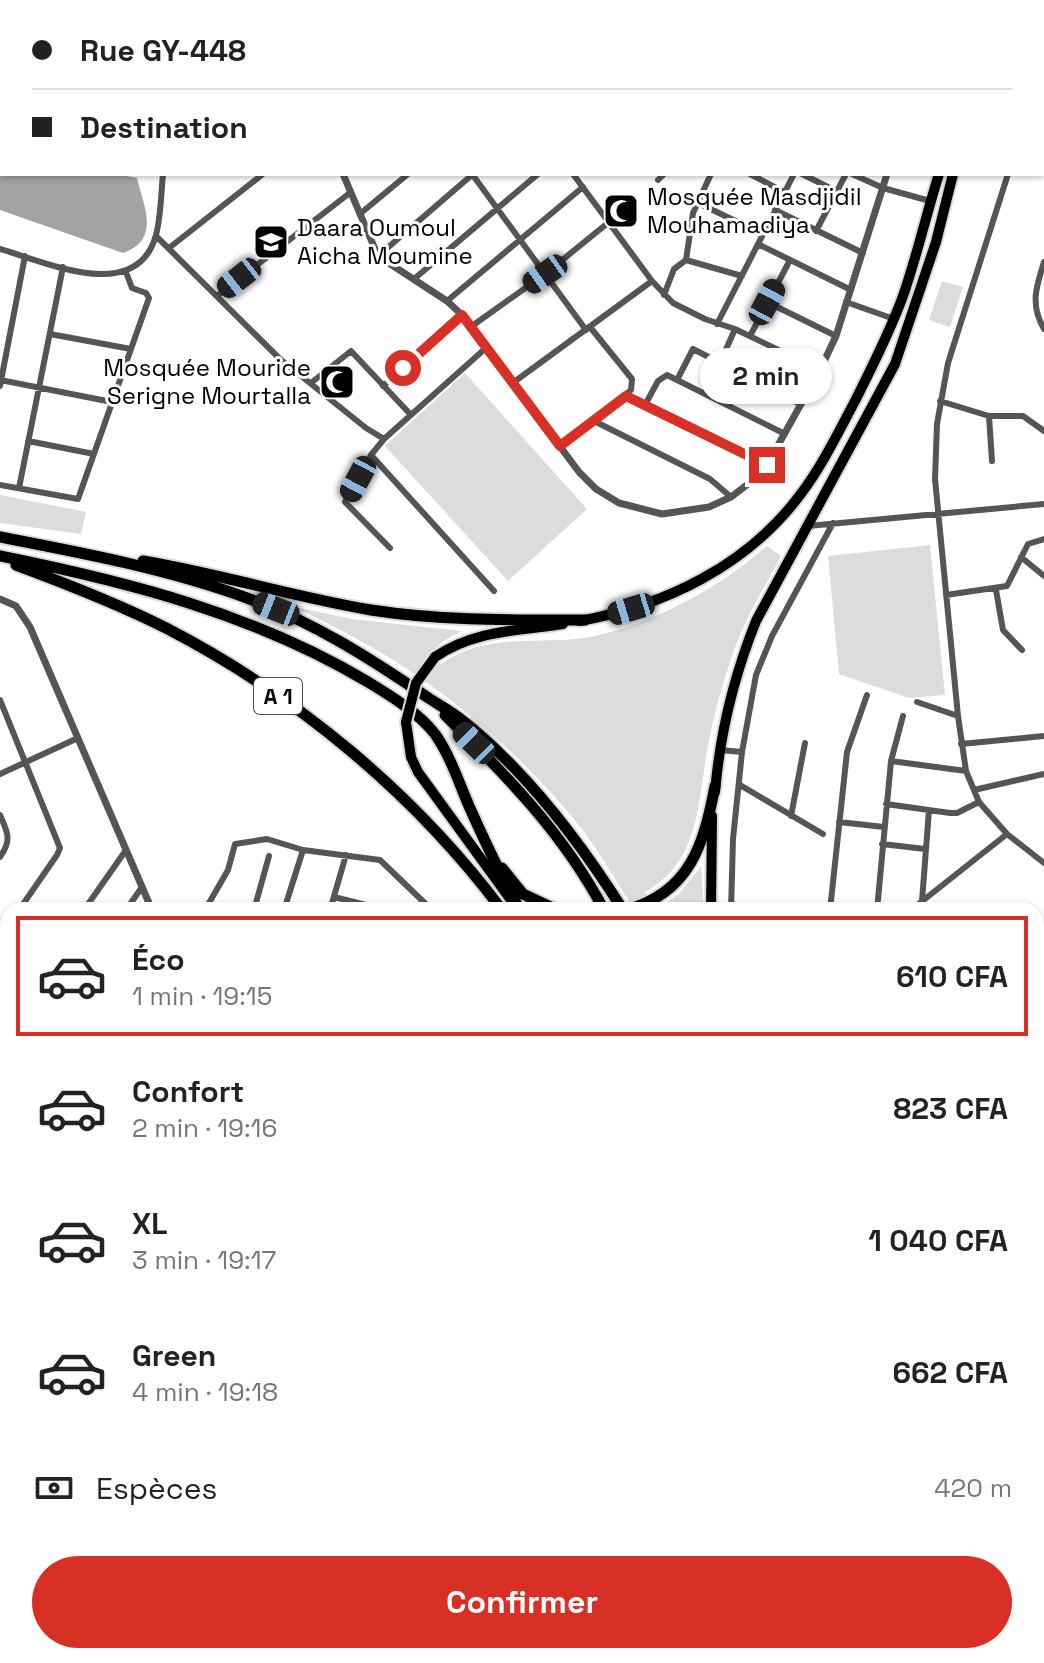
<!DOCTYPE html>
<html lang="fr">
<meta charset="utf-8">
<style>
:root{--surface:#fff;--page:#f6f6f6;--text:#222;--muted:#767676;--line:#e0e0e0;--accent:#d93025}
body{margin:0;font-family:"Space Grotesk",sans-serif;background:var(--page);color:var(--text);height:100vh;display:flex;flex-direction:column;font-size:30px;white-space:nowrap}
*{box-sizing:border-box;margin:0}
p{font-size:26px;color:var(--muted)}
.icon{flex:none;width:44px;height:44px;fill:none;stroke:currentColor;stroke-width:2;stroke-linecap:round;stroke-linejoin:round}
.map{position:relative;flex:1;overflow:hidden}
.sheet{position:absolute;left:0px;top:902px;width:1044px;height:762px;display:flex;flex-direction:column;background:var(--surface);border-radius:24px 24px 0 0;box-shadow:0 2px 6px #0004}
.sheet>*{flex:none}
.banner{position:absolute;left:0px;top:0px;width:1044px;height:176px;box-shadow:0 2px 6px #0004;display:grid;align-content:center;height:176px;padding:0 32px;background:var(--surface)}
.end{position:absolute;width:36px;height:36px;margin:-18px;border:10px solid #d93025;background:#fff;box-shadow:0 0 0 4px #fff}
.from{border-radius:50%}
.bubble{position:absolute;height:56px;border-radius:28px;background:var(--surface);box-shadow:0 2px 6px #0004;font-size:26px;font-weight:700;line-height:56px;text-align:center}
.car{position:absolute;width:24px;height:48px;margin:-24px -12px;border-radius:10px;box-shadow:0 0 6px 2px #0007;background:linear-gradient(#222 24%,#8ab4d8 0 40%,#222 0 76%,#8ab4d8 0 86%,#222 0)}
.banner b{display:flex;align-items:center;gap:28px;height:76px;font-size:30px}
.banner b+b{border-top:2px solid var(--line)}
.banner i{width:20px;height:20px;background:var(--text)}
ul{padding:14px 0 0;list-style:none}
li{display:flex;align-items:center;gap:24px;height:120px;margin:0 16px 12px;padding:0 16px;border:4px solid transparent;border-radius:0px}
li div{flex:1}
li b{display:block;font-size:30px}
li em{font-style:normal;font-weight:700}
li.on{border-color:var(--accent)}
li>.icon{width:72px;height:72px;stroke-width:1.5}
.pay{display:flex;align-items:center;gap:20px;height:88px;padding:0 32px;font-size:30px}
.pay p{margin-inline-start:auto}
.primary-button{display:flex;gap:16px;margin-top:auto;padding:16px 32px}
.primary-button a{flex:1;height:92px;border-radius:48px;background:var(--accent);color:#fff;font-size:32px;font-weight:700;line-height:92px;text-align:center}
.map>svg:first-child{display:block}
</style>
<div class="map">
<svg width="1044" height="1663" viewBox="0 0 1044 1663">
<rect width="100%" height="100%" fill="#fff"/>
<!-- green -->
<path fill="#dcdcdc" d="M942 281 963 287 950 327 929 320Z
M465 373 587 509 508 581 385 446Z
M0 495 86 512 81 534 0 523Z
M930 545 945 695 909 698 839 674 828 556Z
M767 546 781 556C762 591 742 624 730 662 719 695 710 730 705 764 697 816 695 864 645 892L657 909 679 894 701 866 704 910H635C616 882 599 850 578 824 499 728 404 655 290 606L352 619 462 631 445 640 426 656 441 664C487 630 542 647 595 636 657 622 719 588 767 546Z
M1036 1447 1044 1453V1663H987L981 1656H1036Z
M521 1656H672L673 1663H532Z
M770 1656H882L885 1663H771Z"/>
<!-- water -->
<path fill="#a3a3a3" d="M0 129 2 174H117L137 178C144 207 161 240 123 253L0 210Z"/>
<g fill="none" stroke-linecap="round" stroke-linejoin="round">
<defs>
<path id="trunk" d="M992 2V0
M1009 2 1011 0
M579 621C664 606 747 566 800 495 822 466 838 433 855 401 872 367 890 332 903 296 917 256 926 215 939 174
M435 657C475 630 517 631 563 624
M406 722 411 757 418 772 511 900
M715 792C720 733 734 676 756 621L895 364 936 242 953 174
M711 910 712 816
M748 1656 749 1663
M758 1656 759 1663"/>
<path id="motorway" d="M0 537C83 553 168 569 247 598 312 621 371 659 427 697 439 705 452 712 463 721 526 771 580 842 623 910
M0 556C129 582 254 614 368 682 391 696 419 713 435 734 450 755 459 783 469 806 485 842 501 876 520 910
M143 561C220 574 294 597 371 610 442 621 513 620 585 620
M16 565C67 584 119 604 168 629 297 696 414 793 502 910
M445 715C506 775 564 834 604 910
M502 868 523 894 557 910
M626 910C690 893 704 844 715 786
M712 1656 713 1663
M729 1656 730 1663"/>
</defs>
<!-- trunk casing -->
<use href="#trunk" stroke="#dbdbdb" stroke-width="14"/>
<!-- motorway casing -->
<use href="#motorway" stroke="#dbdbdb" stroke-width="15"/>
<!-- minor -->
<path stroke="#555" stroke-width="6" d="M345 0 346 2
M446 0 448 2
M280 2 283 0
M356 2 359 0
M422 2 425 0
M494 2 497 0
M550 2 552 0
M591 2 594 0
M665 2 667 0
M741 2 744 0
M796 2 797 0
M1042 94 1044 91
M0 101 2 98
M472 174 586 330
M573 174 652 281 673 303 705 319 735 329 820 370
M750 174 784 192
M802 174 836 191
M852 174 883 188 930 201
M1008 174 948 363 937 424 935 479 958 716 966 771 979 802 1007 834 1044 863
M658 180 664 174
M698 203 763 234
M775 210 863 253
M361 213 408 174
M816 231 846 174
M156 236 280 359 366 428 384 439
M758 244 851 290
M169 248 263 174
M0 249C46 262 137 305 156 235 161 216 161 194 163 174
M378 256 473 174
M686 260 742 276
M1044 262C1036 287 1030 305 1044 329
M414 279 538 174
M664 295 674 269 686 260 693 213 711 174
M217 296 351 192
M447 301 583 187
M767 302 836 336
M846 302 894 319
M717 324 794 174
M472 326 545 274 609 222
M50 334 131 349
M750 336 790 260
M720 363 735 329
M0 380 112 402
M677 380 693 349 800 404
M514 382 652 281
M311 383 351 351 411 415
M0 386 25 256
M383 386 462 315
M626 396 767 465
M940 401 989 416H1023L1044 431
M645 405 658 381 667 375 785 434
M989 416 992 461
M592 420 710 479 731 497
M28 441 94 454
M560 446 631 390 632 379 590 327
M371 455 494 591
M0 485 78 499 149 298 146 293 132 288 126 272
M19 488 63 267
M808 526 1044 504
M390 548 345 502 371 455 384 439 487 347
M1021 557 1044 576
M996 590 1003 630 1022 650
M946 595 1007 586 1028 544 1044 539
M0 700 60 848 57 855 19 910
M917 702 958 716
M903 716 891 761 966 771
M961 744 1044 736
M720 750 742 752
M0 774 78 738
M740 785 823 834
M974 790 1044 774
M886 804 950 813H957L979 802
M0 815C8 833 12 840 0 857
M791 816 805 743
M839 822 884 827
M882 844 925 849
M334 897 386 910
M922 901 929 810
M84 910 126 850
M126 910 142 887
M205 910 228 870 235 844 267 839 303 850 380 860 432 910
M254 910 269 856
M284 910 303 850
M330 910 346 855
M731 910 733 839 742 752 756 675 772 636 833 523
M830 910 847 752 867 695
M877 910 891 761
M911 910 1007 834
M0 937 8 926
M5 1024 8 1042
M1036 1107 1044 1112
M0 1116 8 1115
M0 1264 8 1263
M1036 1368 1044 1370
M0 1564H8
M0 1648 8 1654
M13 1656 33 1663
M131 1656 136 1663
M290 1656 296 1663
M513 1656 524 1663
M919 1656 924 1663
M68 1663 76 1656
M143 1663 151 1656
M196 1663 200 1656
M248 1663 253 1656
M313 1663 317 1656
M378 1663 383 1656
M450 1663 455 1656"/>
<!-- tertiary -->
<path stroke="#555" stroke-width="7" d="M237 0 238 2
M881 0 884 2
M1042 122 1044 124
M343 174 378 256 447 301 462 315 579 472 596 489 619 503 662 514 709 507 731 497 752 481 767 465 820 370 836 336 887 174
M0 599 16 606 30 627 152 910
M0 938 8 944
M0 1370 8 1381
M229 1656 234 1663"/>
<!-- trunk -->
<use href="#trunk" stroke="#000" stroke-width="10"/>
<!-- motorway -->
<use href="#motorway" stroke="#000" stroke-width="11"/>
<defs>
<path id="trunk-bridge" d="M406 722 416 683 435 657"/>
</defs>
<!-- trunk-bridge casing -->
<use href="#trunk-bridge" stroke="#dbdbdb" stroke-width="14" stroke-linecap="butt"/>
<!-- trunk-bridge -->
<use href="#trunk-bridge" stroke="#000" stroke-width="10"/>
</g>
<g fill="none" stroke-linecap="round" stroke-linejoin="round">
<!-- route -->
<path stroke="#d93025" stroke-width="10" d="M403 368 462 315 560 446 626 396 767 465"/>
</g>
<!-- icons -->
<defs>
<symbol id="mosque-square" viewBox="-11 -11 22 22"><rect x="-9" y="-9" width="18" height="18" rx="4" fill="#000" stroke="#fff"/><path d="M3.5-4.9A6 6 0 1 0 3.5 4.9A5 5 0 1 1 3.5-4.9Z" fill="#fff"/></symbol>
<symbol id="school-square" viewBox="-11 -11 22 22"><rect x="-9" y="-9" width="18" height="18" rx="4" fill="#000" stroke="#fff"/><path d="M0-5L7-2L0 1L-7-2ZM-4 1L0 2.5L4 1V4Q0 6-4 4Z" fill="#fff"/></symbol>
</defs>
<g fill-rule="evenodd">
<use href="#mosque-square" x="601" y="191" width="40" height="40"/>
<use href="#school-square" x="251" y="222" width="40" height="40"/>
<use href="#mosque-square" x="317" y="362" width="40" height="40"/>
</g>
<g text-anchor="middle" stroke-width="6" stroke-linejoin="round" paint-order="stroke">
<!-- shield labels -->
<rect fill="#fff" stroke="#4c4c4c" stroke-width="2" x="254" y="678" width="48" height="36" rx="6"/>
<g font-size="22" font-weight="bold" fill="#000">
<text x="278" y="704">A 1</text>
</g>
<!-- poi labels -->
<g font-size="24" fill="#000" stroke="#fff" text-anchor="start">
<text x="647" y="205">Mosquée Masdjidil<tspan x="647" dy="28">Mouhamadiya</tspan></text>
<text x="297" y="236">Daara Oumoul<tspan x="297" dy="28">Aicha Moumine</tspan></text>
<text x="311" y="376" text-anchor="end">Mosquée Mouride<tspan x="311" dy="28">Serigne Mourtalla</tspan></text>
</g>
</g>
</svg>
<i class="end from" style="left:403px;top:368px"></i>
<i class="end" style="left:767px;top:465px"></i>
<div class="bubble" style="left:700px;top:348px;width:132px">2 min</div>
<i class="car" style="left:545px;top:274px;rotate:235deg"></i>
<i class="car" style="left:239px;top:278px;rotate:232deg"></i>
<i class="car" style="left:767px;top:302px;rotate:28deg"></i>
<i class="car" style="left:358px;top:479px;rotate:208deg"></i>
<i class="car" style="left:276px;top:609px;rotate:292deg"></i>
<i class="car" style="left:631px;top:609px;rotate:253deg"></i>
<i class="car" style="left:474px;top:743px;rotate:314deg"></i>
<div class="banner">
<b><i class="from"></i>Rue GY-448</b>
<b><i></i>Destination</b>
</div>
<section class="sheet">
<ul>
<li class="on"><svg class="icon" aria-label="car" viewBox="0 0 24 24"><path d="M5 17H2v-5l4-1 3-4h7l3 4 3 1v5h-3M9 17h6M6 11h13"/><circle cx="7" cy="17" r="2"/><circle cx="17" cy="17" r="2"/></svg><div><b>Éco</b><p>1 min · 19:15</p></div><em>610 CFA</em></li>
<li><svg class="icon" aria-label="car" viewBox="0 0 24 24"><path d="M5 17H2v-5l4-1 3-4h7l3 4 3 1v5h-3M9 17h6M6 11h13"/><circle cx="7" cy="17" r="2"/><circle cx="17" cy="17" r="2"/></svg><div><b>Confort</b><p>2 min · 19:16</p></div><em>823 CFA</em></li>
<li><svg class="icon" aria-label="car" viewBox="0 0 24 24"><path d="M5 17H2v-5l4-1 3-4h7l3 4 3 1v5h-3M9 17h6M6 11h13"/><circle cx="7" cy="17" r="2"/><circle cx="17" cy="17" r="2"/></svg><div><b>XL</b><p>3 min · 19:17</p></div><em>1 040 CFA</em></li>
<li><svg class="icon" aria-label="car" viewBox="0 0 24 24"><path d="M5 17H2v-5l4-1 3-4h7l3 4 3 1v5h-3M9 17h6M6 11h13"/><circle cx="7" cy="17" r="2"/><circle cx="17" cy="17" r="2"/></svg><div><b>Green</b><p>4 min · 19:18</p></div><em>662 CFA</em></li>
</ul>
<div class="pay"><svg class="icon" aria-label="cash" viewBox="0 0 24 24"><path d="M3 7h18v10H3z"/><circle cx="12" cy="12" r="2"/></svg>Espèces<p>420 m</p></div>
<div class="primary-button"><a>Confirmer</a></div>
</section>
</div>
